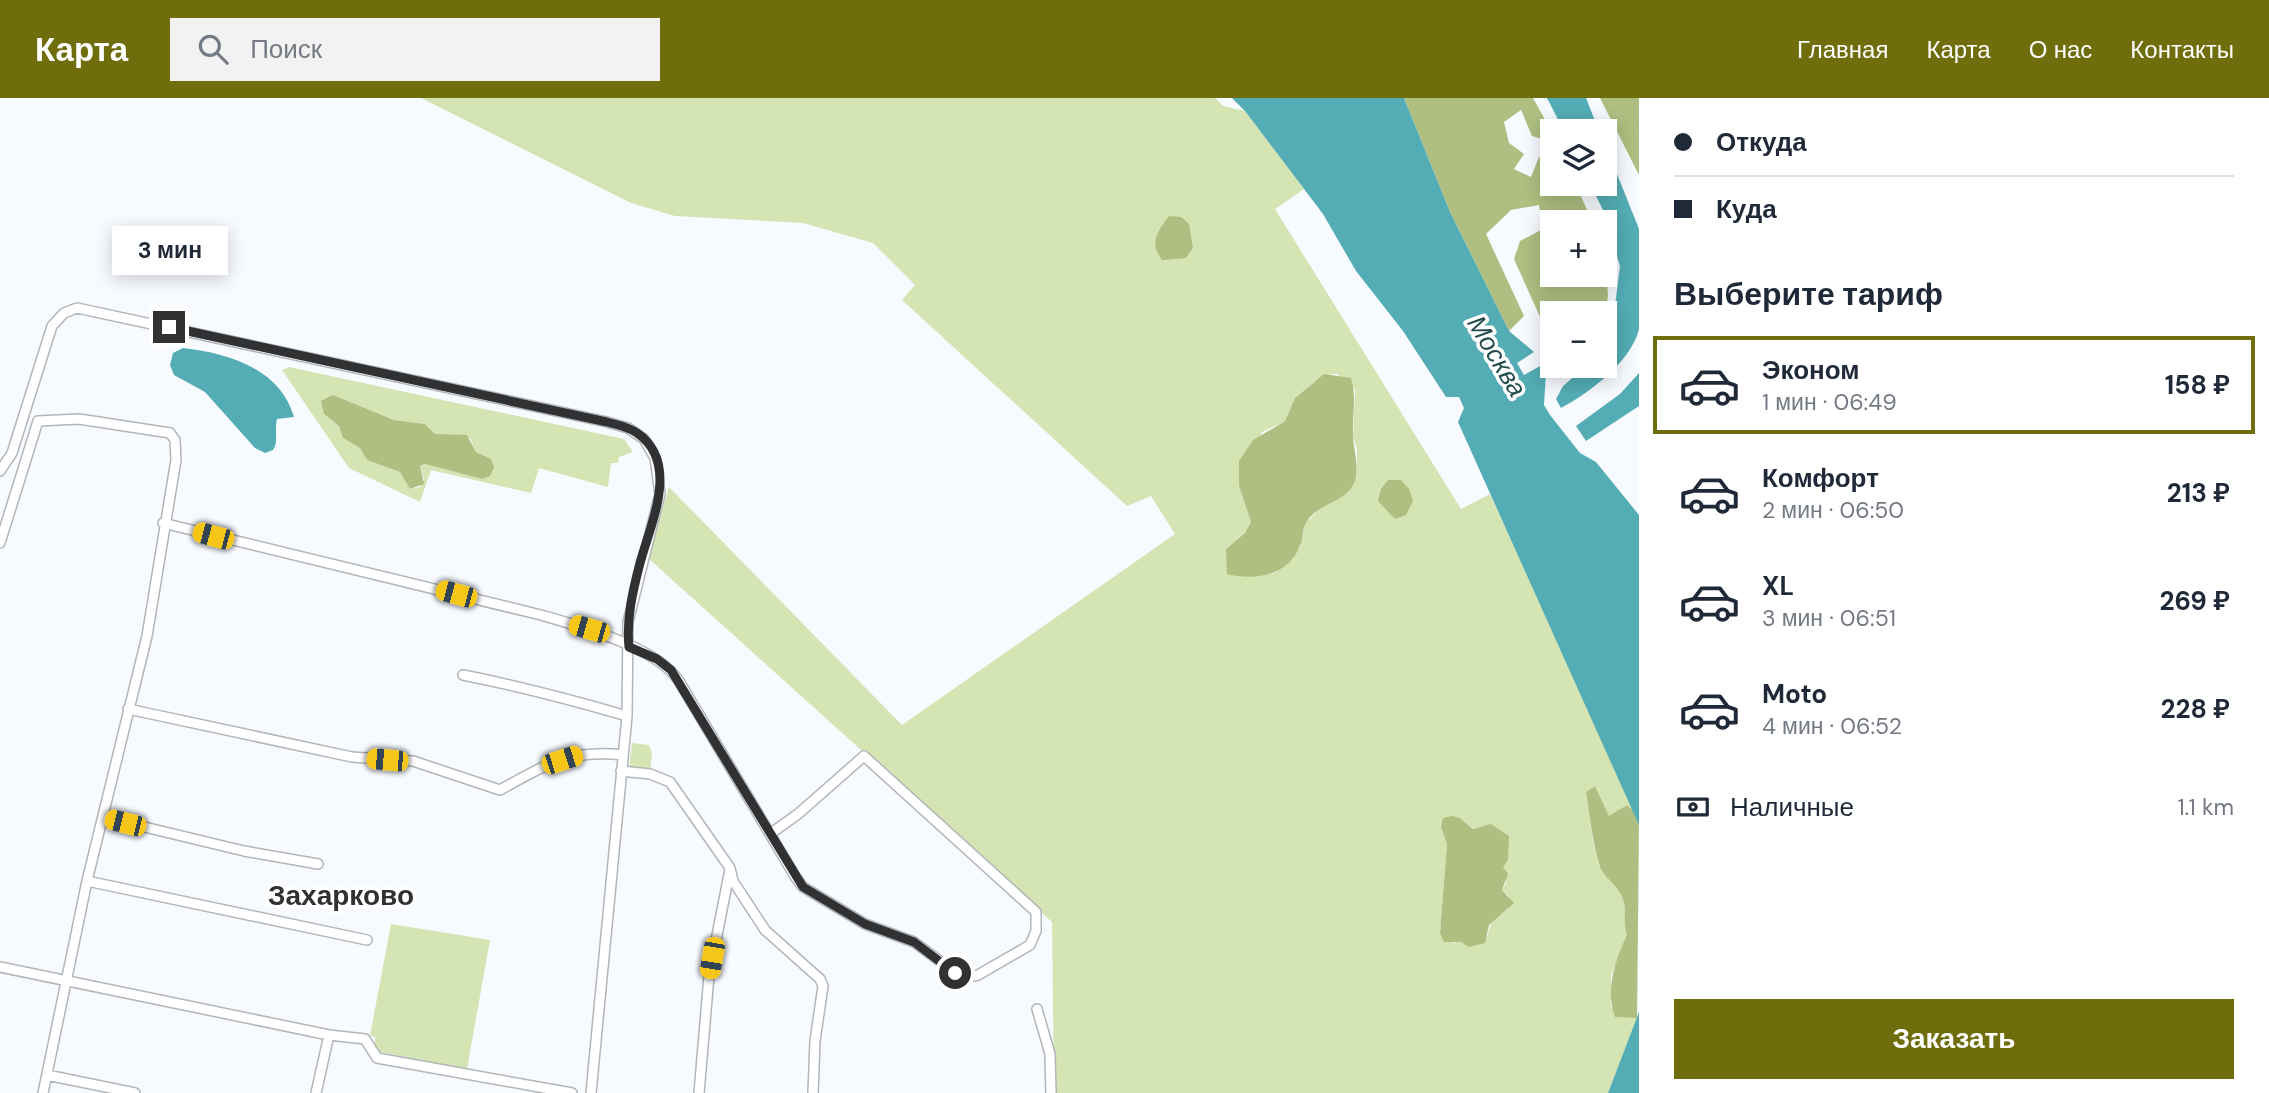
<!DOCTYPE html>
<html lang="ru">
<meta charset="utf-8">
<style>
:root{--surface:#fff;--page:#f2f2f3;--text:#1f2937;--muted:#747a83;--line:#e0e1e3;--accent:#706d0c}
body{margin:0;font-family:"DM Sans",sans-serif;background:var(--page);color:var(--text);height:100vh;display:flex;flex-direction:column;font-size:26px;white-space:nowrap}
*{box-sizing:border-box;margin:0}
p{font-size:23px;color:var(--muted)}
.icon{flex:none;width:38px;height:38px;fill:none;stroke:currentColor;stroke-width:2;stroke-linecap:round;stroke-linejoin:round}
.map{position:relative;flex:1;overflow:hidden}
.side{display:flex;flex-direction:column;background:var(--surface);width:630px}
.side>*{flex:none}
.guide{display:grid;align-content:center;height:154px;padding:0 35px;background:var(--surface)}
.controls{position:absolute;left:1540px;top:21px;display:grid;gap:14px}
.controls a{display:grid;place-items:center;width:77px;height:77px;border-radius:0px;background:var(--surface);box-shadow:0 4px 18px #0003;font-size:35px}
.end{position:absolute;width:32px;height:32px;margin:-16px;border:9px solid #303132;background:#fff;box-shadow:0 0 0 4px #fff}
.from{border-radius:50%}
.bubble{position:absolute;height:49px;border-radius:0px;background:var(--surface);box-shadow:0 4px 18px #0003;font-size:23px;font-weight:700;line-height:49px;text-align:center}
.car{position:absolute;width:21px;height:42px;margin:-21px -10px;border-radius:9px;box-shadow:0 0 5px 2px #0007;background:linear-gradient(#f5c518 24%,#345 0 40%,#f5c518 0 76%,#345 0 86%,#f5c518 0)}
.guide b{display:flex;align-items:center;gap:24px;height:66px;font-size:26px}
.guide b+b{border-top:2px solid var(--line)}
.guide i{width:18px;height:18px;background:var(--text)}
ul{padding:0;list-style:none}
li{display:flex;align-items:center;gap:21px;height:98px;margin:0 14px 10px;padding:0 21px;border:4px solid transparent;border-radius:0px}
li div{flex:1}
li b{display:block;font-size:26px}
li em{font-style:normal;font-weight:700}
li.current{border-color:var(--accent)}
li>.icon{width:63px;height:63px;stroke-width:1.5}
h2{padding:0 35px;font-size:32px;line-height:84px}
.pay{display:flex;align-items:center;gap:18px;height:77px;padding:0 35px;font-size:26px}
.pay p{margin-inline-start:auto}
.action{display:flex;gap:14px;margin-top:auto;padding:14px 35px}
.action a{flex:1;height:80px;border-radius:0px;background:var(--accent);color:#fff;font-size:28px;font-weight:700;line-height:80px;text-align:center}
header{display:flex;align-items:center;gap:42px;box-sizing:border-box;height:98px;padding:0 35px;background:var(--accent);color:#fff}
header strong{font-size:33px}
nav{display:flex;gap:38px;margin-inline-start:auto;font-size:24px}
.search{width:490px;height:63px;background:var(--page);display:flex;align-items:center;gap:18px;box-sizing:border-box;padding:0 24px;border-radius:0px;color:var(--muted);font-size:26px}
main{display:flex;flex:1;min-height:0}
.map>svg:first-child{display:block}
</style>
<header>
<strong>Карта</strong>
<div class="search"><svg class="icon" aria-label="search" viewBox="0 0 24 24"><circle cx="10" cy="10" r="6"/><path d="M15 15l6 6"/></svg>Поиск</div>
<nav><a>Главная</a><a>Карта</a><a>О нас</a><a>Контакты</a></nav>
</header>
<main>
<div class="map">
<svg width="1639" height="995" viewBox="0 0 1639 995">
<rect width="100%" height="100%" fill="#f7fafe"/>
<!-- green -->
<path fill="#d5e4b3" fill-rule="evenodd" d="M421 0H1215L1223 8 1245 13 1304 91 1275 111 1461 411 1490 396 1634 713 1627 707 1609 719 1595 688 1586 694C1590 719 1591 745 1600 769 1606 783 1620 787 1624 805 1626 816 1623 825 1628 837L1611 877V909L1637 920 1608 995H1054L1052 824 648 460 669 389 902 627 1175 436 1151 398 1127 408 902 202 915 187 873 145 803 125 675 118 631 105ZM1337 276 1355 291 1353 340 1357 351V376L1343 398 1322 408 1305 426 1300 450 1275 475 1263 476 1226 451 1245 435 1251 424 1239 388 1262 334 1285 323 1295 300 1314 284 1324 277ZM1460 720 1474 731C1488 726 1497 729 1509 738L1503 769 1506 785 1502 792 1509 798 1508 811C1497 816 1489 825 1488 837L1453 845 1440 835 1447 746 1441 729Z
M289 269 624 341 633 354 619 359 618 365H611L608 389 539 370 531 395 431 372 420 404 349 370 282 272ZM333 297 394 322 425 326 435 336 470 340 476 354 491 361 482 381 425 366 420 368 424 381 420 389 410 391 400 374 367 362 360 350 343 340 339 328 324 316Z
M632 645 649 647 652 655 650 674 629 671Z
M391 826 490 842 467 971 375 953V939L370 938Z"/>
<!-- forest -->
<path fill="#aebf81" d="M1404 0H1533L1552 34V44L1532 38 1521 12 1504 24 1509 45 1524 56 1514 71 1531 79 1539 59 1552 62V86H1575L1593 124H1552V177H1605V153L1608 198 1605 215H1552V237L1549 239 1514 161 1520 143 1543 131 1539 107 1511 112 1486 136 1524 218 1509 233 1450 114Z
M1600 0H1639V77Z
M1169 118 1181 119 1189 126 1193 150 1186 160 1162 162C1149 144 1157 135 1169 118Z
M1324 276 1351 280C1357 299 1352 318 1353 338 1354 358 1365 383 1343 398 1330 407 1313 410 1305 427 1302 433 1303 442 1300 448 1288 478 1255 483 1227 476L1226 451 1245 435 1251 424 1239 388V363L1253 342 1285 323 1295 300Z
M333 297 394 322 425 326 435 336 467 337 476 354 491 361 494 369 490 378 482 381 425 366 420 368 424 386 410 391 400 374 367 362 360 350 343 340 339 328 324 316 321 303Z
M1388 382H1401L1409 391 1413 403 1406 417 1395 421 1378 403 1381 391Z
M1595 688 1609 718 1627 707 1634 713 1639 727 1637 920 1615 919C1605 891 1615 863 1627 837 1623 825 1626 816 1624 805 1620 787 1606 783 1600 769 1592 744 1590 719 1586 694Z
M1452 718 1460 720 1473 731 1491 726 1509 738 1508 762 1503 769 1508 776 1502 792 1514 805 1489 827 1485 845 1469 849 1461 844H1444L1440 835 1447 746 1441 729 1443 720Z"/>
<!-- water -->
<path fill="#54adb5" d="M1232 0H1404L1450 114 1509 233 1534 254 1517 265 1524 277 1542 267 1546 274 1544 307 1550 317 1580 355 1596 364 1639 417V727L1458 324 1464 310 1459 299H1446L1403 233 1356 173 1323 116 1245 13Z
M1547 0H1586L1599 33H1564Z
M1605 46 1639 131V231C1631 264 1589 295 1561 310L1556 301 1563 288 1586 268H1605V242L1613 223 1620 168 1603 112 1590 86H1605Z
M183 250C227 255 280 270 294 319L277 321C274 332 279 343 273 352L265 355 255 350 205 294 174 277 170 267 173 255Z
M1639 275V308L1586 343 1576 328 1620 296Z
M1639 914V995H1608Z"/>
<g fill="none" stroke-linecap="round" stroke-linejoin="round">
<defs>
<path id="minor" d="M0 373 12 355 52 228 64 215 77 210 607 324 628 330 644 341 655 360 660 396 628 524 627 618 591 995
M163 425 541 517C579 528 657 549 679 583L796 780 803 789 865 826 914 844 963 880 978 877 1030 847 1036 833V814L864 658 798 716 770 736
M0 445 38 323 79 321 170 335 175 342 176 362 147 538 87 783 43 995
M463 577C519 588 572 602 627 618
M128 611 352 659 413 663 500 692C545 667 570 651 623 657
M621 673 650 676 670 684 730 770 733 783 765 832 820 881 823 888 815 943 813 995
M103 719 244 753 318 766
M87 783 367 842
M0 869 329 937 365 941 377 960 572 995
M1037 911 1050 956 1051 995
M47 977 135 995
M316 995 329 937
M699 995 709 878 730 771"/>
</defs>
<!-- minor casing -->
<use href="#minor" stroke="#b2b5b9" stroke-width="12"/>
<!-- minor -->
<use href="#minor" stroke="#fff" stroke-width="9"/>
</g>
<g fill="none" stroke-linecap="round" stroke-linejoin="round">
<!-- route -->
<path stroke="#303132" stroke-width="9" d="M169 229 607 324C618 327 629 329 637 335 681 365 650 427 640 465 633 492 626 521 629 549L657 561 671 572 803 789 865 826 914 844 955 875"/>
</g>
<g text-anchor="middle" stroke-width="7" stroke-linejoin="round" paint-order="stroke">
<!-- water labels -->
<g font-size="26" font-style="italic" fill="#234c4f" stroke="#fff">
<text transform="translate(1497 258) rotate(59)" y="9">Москва</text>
</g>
<!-- quarter labels -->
<g font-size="28" font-weight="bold" fill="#303132" stroke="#fff">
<text x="341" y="807">Захарково</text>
</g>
</g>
</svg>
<div class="controls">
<a><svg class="icon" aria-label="layers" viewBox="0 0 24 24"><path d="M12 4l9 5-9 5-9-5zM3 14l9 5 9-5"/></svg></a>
<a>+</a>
<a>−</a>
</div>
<i class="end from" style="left:955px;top:875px"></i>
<i class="end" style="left:169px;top:229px"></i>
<div class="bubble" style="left:112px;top:128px;width:116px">3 мин</div>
<i class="car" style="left:213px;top:438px;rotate:285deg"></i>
<i class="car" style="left:456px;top:496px;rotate:285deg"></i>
<i class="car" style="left:589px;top:531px;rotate:286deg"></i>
<i class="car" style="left:387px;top:662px;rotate:275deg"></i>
<i class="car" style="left:562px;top:662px;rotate:72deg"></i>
<i class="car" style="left:125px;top:725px;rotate:284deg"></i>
<i class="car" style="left:712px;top:860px;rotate:190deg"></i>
</div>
<section class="side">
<div class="guide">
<b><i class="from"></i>Откуда</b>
<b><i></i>Куда</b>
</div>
<h2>Выберите тариф</h2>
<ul>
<li class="current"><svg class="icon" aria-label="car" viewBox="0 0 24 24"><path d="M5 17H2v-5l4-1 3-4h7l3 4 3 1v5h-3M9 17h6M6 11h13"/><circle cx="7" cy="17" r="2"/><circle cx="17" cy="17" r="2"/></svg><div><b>Эконом</b><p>1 мин · 06:49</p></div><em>158 ₽</em></li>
<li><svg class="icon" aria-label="car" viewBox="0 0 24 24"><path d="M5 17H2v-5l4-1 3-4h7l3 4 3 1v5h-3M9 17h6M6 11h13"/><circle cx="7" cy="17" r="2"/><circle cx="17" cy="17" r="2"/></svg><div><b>Комфорт</b><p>2 мин · 06:50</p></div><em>213 ₽</em></li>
<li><svg class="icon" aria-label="car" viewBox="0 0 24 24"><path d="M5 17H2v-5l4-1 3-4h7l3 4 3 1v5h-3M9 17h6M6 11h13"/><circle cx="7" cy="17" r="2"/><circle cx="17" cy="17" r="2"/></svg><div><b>XL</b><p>3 мин · 06:51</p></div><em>269 ₽</em></li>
<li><svg class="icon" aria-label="car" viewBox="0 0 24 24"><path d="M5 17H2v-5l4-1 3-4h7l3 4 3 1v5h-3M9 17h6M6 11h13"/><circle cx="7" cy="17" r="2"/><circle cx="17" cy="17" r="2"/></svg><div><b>Moto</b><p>4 мин · 06:52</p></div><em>228 ₽</em></li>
</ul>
<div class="pay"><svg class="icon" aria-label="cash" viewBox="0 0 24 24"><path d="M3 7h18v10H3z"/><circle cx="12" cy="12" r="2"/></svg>Наличные<p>1.1 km</p></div>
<div class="action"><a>Заказать</a></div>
</section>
</main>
